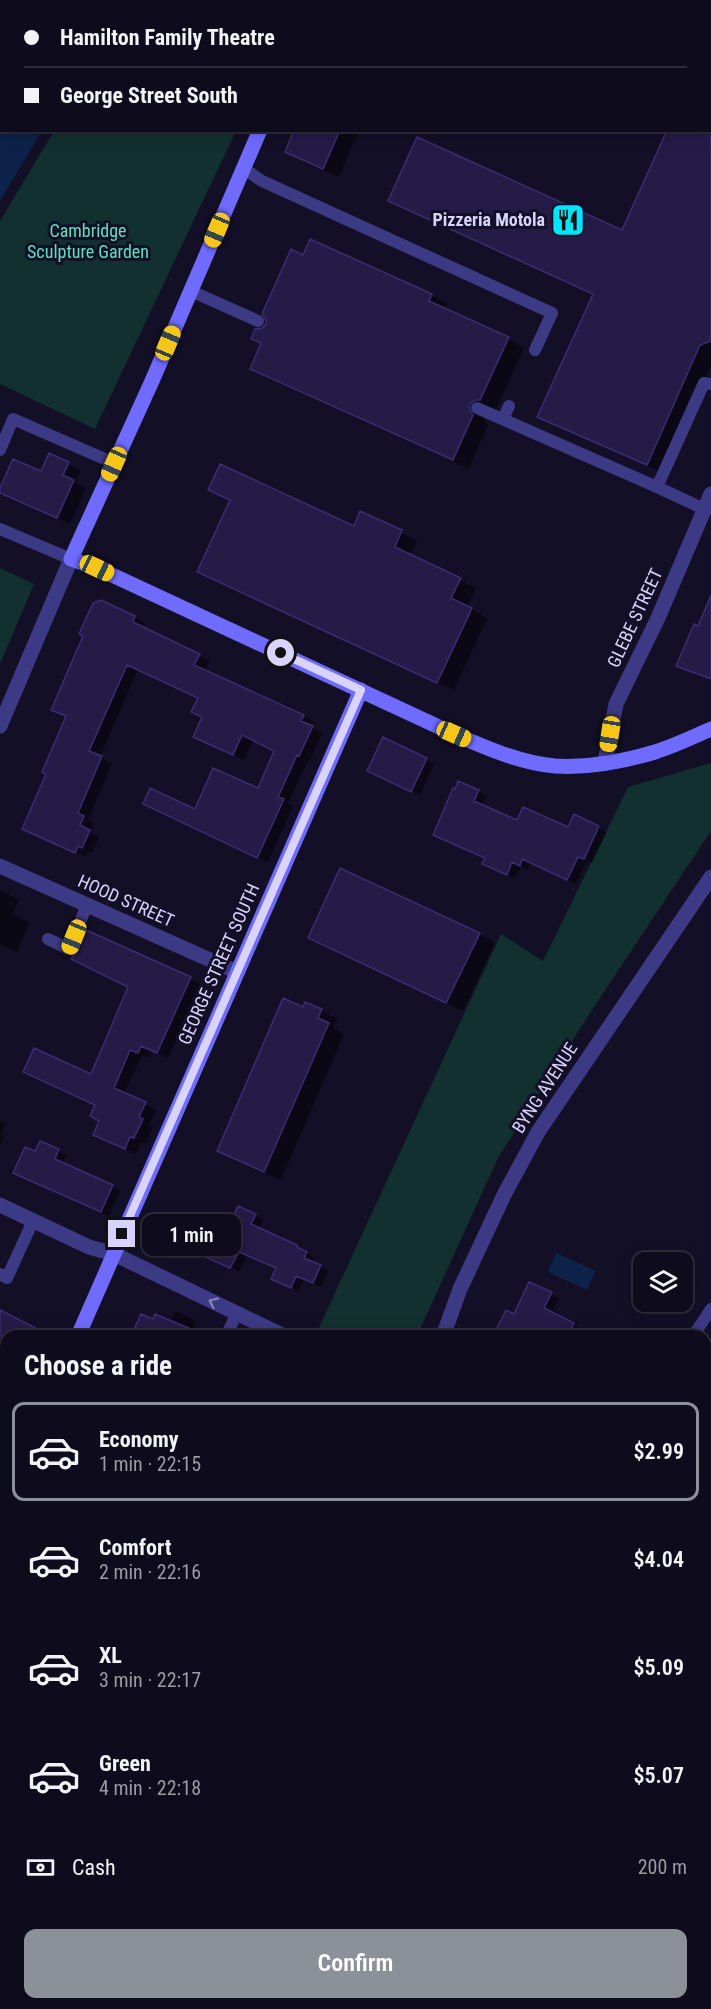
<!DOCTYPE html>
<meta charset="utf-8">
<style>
:root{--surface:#0e0b1c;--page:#171425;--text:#f1f3f6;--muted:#9b9ba3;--line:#2e2b3b;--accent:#8c9099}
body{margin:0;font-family:"Roboto Condensed",sans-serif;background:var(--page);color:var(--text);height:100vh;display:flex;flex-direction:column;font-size:22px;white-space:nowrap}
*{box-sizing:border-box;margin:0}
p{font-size:20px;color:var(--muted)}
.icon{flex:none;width:33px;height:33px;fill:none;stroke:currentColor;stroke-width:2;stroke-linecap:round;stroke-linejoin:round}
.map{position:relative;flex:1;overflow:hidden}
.details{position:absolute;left:0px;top:1330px;width:711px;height:680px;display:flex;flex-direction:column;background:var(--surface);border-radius:18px 18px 0 0;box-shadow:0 3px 15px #0003,0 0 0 2px var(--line)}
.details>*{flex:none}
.top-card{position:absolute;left:0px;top:0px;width:711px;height:132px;box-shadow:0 3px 15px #0003,0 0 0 2px var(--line);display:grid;align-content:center;height:132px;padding:0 24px;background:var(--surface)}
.controls{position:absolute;left:633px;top:1252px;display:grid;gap:12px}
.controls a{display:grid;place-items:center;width:60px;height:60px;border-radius:12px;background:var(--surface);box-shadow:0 3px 15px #0003,0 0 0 2px var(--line);font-size:30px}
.end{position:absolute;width:27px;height:27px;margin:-14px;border:8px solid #d9d4ff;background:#111;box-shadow:0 0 0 3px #111}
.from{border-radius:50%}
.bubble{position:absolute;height:42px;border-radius:12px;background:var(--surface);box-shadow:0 3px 15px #0003,0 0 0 2px var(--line);font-size:20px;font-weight:600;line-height:42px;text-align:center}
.car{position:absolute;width:18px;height:36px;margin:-18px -9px;border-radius:8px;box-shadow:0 0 4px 2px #0007;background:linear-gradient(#f5c518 24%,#345 0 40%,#f5c518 0 76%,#345 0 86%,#f5c518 0)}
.top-card b{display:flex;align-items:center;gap:21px;height:57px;font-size:22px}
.top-card b+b{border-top:2px solid var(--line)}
.top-card i{width:15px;height:15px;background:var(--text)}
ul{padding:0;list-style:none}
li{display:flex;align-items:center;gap:18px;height:99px;margin:0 12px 9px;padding:0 12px;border:3px solid transparent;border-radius:12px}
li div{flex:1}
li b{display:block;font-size:22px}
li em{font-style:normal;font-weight:600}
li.selected{border-color:var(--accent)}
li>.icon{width:54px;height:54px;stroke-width:1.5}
h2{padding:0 24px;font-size:27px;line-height:72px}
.pay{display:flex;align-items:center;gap:15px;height:66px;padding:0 24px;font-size:22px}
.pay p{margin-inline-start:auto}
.action{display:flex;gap:12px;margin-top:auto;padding:12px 24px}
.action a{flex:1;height:69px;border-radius:12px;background:var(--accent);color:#fff;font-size:24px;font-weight:600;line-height:69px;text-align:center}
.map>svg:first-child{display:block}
</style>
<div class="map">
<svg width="711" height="2009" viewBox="0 0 711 2009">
<rect width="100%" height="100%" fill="#130f26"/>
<!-- green -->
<path fill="#12302f" d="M54 131H236L95 429 0 384V221Z
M0 568 34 584 0 664Z
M711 763V831L586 1019 498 1158 417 1336H323L316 1334 501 934 543 961 628 787Z"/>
<!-- water -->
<path fill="#0c2248" d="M0 0H96L95 2H2V130L42 131 0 201Z
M556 1253 596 1271 587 1290 548 1272Z"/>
<!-- shadow -->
<path fill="#0007" d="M204 0H299V2H207Z
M353 0H666L670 2H352Z
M710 20 711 21V365L663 473 555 425 539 416 623 232 710 130Z
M296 130H359L339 177 302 161 287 152Z
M310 241 431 295 447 304 445 310 508 339 524 348 496 409 492 408 485 413 484 420 488 425 469 468 267 377 252 368 262 344 253 338 263 329Z
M50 455 81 471 75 482 86 488 70 524 0 492 42 473Z
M210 490 355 528 361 513 417 541 410 556 476 588 467 607 487 618 454 690 215 580 199 571 231 501Z
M101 602 145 623 143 628 209 661 205 671 303 716 314 722 311 727 322 733 310 761 308 760 288 803 293 806 268 862 155 810 195 811 258 789 276 751 253 740 244 760 205 742 199 698 138 669 100 757 112 764 88 819 94 823 90 832 99 837 92 853 89 851 86 857 34 834 48 774 67 717 53 709Z
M426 759 434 764 420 795 377 775Z
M478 792 486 796 482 806 517 822 569 829 575 816 607 832 592 863 587 860 576 884 531 863 528 869 521 866 515 878 492 868 487 858 443 839Z
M0 890 19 900 13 914 29 923 17 952 0 944Z
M479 934 495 943 463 1011 309 937Z
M190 979 201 985 168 1058 152 1051 149 1058 142 1055 124 1094 156 1110 149 1124 153 1127 146 1143 142 1142 136 1154 95 1135 100 1122 91 1076Z
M304 1009 321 1010 337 1019 333 1028 344 1034 281 1180 234 1160 219 1151Z
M0 1121 5 1124 0 1135 4 1137 0 1146Z
M58 1151 66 1155 62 1164 120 1191 109 1216 15 1173 36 1153Z
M255 1215 263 1220 259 1229 305 1251 314 1258 312 1263 328 1271 321 1287 304 1279 299 1291 281 1283 278 1269 247 1255 239 1271 213 1260V1236L232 1222Z
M551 1294 559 1298 551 1314 582 1329 578 1336H494L507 1312 515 1316Z
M0 1311 48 1336H6V1447L0 1444Z
M175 1311 196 1321 190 1336H131L142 1316 154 1321 170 1322Z
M705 1584 711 1587V1620L707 1618 705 1622Z
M6 1751V1842L0 1840V1764Z
M0 1887 5 1890 0 1900 6 1902V1952L0 1949Z
M43 2004H101V2009H43Z
M236 2004H327L325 2009H234Z
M399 2004H431L429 2009H397Z"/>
<!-- building -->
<path fill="#241b47" stroke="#3b2d73" stroke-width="1.5" d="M294 130H340L323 169 285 152Z
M667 130H711V341L700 345 647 465 537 417 593 294 388 201 417 137 622 230Z
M310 239 432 294 429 301 509 337 480 400H476L470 404 469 409 473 415 453 460 250 369 261 343 251 339 255 329 262 328 266 324V320L262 314 291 249 303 255Z
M49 453 69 462 63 475 74 480 57 518 0 493V488L13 459 41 471Z
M220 464 354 526 360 511 402 530 395 547 461 578 451 598 472 608 437 683 197 572 230 500 208 490Z
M711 595V679L676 666 694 624 698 626Z
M101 600 135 616 133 622 200 654 194 665 304 715 301 721 313 726 299 756 297 755 278 797 284 799 257 858 143 804 150 788 195 809 213 768 258 788 274 751 242 735 233 755 193 737 202 717 191 712 198 698 127 665 89 751 102 756 78 813 84 816 80 825 90 830 82 848 78 846 75 853 22 829 46 774 42 772 66 716 51 710 83 636 79 634 93 603Z
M383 737 427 758 411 792 367 771Z
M458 781 479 790 474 801 517 820 523 807 568 827 574 814 599 826 584 859 578 857 567 880 522 859 520 866 512 862 507 875 482 864 485 858 433 835 453 788 455 789Z
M340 868 480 933 446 1003 308 938Z
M86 930 191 977 157 1053 141 1046 138 1053 130 1050 114 1088 146 1102 139 1117 143 1119 134 1138 130 1137 125 1149 93 1135 99 1121 90 1116 95 1105 23 1072 34 1048 91 1074 128 987 71 959 77 952Z
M283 998 303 1007 305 1002 322 1009 318 1018 329 1023 264 1172 217 1151Z
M40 1141 59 1149 55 1159 113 1185 101 1212 13 1173 25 1147 35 1151Z
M238 1206 256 1214 251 1224 297 1245V1247L307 1252 304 1258 321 1265 313 1283 296 1276 291 1288 271 1279 276 1268 239 1252 230 1268 203 1256 199 1248 205 1231 212 1234 221 1215 232 1220Z
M529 1282 552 1292 544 1308 574 1323 568 1336H493L506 1310 514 1314Z
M0 1310 51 1336H0Z
M141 1314 153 1319 155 1314 208 1336H131Z"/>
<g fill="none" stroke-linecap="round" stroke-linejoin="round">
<!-- service -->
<path stroke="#3d3a85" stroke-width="12" d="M243 168 262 181 552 313 535 350
M191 291 258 321
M477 408 657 487
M503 419 509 406
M0 450 13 419 114 463
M704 509 657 487 704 383 711 384
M0 529 71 559
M48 939 69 949 87 905
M0 1274 7 1278 33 1221
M226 1336 237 1313
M693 1336 711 1309
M16 2009 19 2004
M99 2009 100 2004
M382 2009 384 2004"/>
<!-- minor -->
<path stroke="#3d3a85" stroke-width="15" d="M605 762 616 704 658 618 711 494
M0 866 237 972
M0 1205 89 1247 114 1254 284 1336
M443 1336 460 1289 504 1195 538 1132 711 877
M705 1531 711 1534
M0 1560 6 1563
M705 1775 711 1761
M139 2004 140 2009
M602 2009 604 2004"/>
<!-- tertiary -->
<path stroke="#3d3a85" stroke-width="15" d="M0 726 71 559
M0 1475 6 1477"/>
<!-- secondary -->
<path stroke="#6f6bff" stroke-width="15" d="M315 2 316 0
M260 130 152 381 71 559 97 568 454 734C487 748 520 763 555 766 587 768 625 761 655 752 674 746 693 737 711 729
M78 1336 361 690
M0 1517 6 1503"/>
</g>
<!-- one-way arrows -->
<defs><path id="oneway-chevron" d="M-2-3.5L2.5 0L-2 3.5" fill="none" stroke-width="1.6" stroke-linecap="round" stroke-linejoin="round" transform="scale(1.5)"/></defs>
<use stroke="#837fbc" href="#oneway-chevron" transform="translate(213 1302) rotate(-154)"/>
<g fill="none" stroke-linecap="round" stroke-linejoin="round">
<!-- route -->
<path stroke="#d9d4ff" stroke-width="8" d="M122 1234 361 690 281 653"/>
</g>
<!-- icons -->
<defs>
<symbol id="restaurant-square" viewBox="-11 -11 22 22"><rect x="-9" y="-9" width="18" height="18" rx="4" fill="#00e5ff" stroke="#130f26"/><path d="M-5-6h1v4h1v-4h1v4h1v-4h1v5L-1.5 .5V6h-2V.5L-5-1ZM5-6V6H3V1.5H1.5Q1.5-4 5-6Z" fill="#111"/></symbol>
</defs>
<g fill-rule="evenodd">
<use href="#restaurant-square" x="549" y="201" width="38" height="38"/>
</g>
<g text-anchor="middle" stroke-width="6" stroke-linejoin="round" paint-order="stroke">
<!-- poi labels -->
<g font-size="18" font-weight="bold" fill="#d9d4ff" stroke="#130f26" text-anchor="end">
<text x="545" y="226">Pizzeria Motola</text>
</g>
<!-- park labels -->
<g font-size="18" fill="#5fe0c0" stroke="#130f26">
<text x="88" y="237">Cambridge<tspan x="88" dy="21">Sculpture Garden</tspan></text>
</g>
<!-- street labels -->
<g font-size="18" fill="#d9d4ff" stroke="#130f26">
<text transform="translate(635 618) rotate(-65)" y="6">GLEBE STREET</text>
<text transform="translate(126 901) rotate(24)" y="6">HOOD STREET</text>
<text transform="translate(219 964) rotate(-66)" y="6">GEORGE STREET SOUTH</text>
<text transform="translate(545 1088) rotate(-57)" y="6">BYNG AVENUE</text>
</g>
</g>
</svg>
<div class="controls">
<a><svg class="icon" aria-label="layers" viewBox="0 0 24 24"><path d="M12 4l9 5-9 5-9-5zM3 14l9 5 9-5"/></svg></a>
</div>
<i class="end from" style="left:281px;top:653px"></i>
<i class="end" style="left:122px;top:1234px"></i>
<div class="bubble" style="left:142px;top:1214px;width:99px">1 min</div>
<i class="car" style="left:217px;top:230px;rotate:203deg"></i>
<i class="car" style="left:168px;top:343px;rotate:23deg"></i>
<i class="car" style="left:114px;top:464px;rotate:204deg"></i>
<i class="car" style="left:97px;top:568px;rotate:115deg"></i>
<i class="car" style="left:454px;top:734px;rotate:114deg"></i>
<i class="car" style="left:610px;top:734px;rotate:189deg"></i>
<i class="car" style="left:74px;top:937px;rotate:202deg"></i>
<div class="top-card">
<b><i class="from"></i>Hamilton Family Theatre</b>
<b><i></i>George Street South</b>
</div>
<section class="details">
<h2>Choose a ride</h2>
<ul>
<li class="selected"><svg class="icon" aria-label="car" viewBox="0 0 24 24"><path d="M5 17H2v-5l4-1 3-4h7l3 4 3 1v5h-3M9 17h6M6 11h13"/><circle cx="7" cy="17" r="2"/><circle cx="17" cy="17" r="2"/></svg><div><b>Economy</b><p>1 min · 22:15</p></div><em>$2.99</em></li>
<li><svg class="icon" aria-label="car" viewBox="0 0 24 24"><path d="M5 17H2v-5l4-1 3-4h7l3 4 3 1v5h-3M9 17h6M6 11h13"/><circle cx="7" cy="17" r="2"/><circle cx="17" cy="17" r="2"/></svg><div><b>Comfort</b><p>2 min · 22:16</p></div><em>$4.04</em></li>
<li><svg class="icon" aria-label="car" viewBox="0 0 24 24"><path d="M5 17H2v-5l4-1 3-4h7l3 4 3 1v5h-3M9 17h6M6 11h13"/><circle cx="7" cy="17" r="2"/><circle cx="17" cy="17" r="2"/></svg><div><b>XL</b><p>3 min · 22:17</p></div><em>$5.09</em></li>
<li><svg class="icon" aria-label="car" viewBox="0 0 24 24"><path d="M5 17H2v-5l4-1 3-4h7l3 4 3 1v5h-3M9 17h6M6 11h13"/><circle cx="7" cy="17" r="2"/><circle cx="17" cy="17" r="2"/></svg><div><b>Green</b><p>4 min · 22:18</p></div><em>$5.07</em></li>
</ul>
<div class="pay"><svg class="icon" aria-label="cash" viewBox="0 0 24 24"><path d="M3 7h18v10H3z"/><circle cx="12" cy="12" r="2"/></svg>Cash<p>200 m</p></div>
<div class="action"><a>Confirm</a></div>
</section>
</div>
